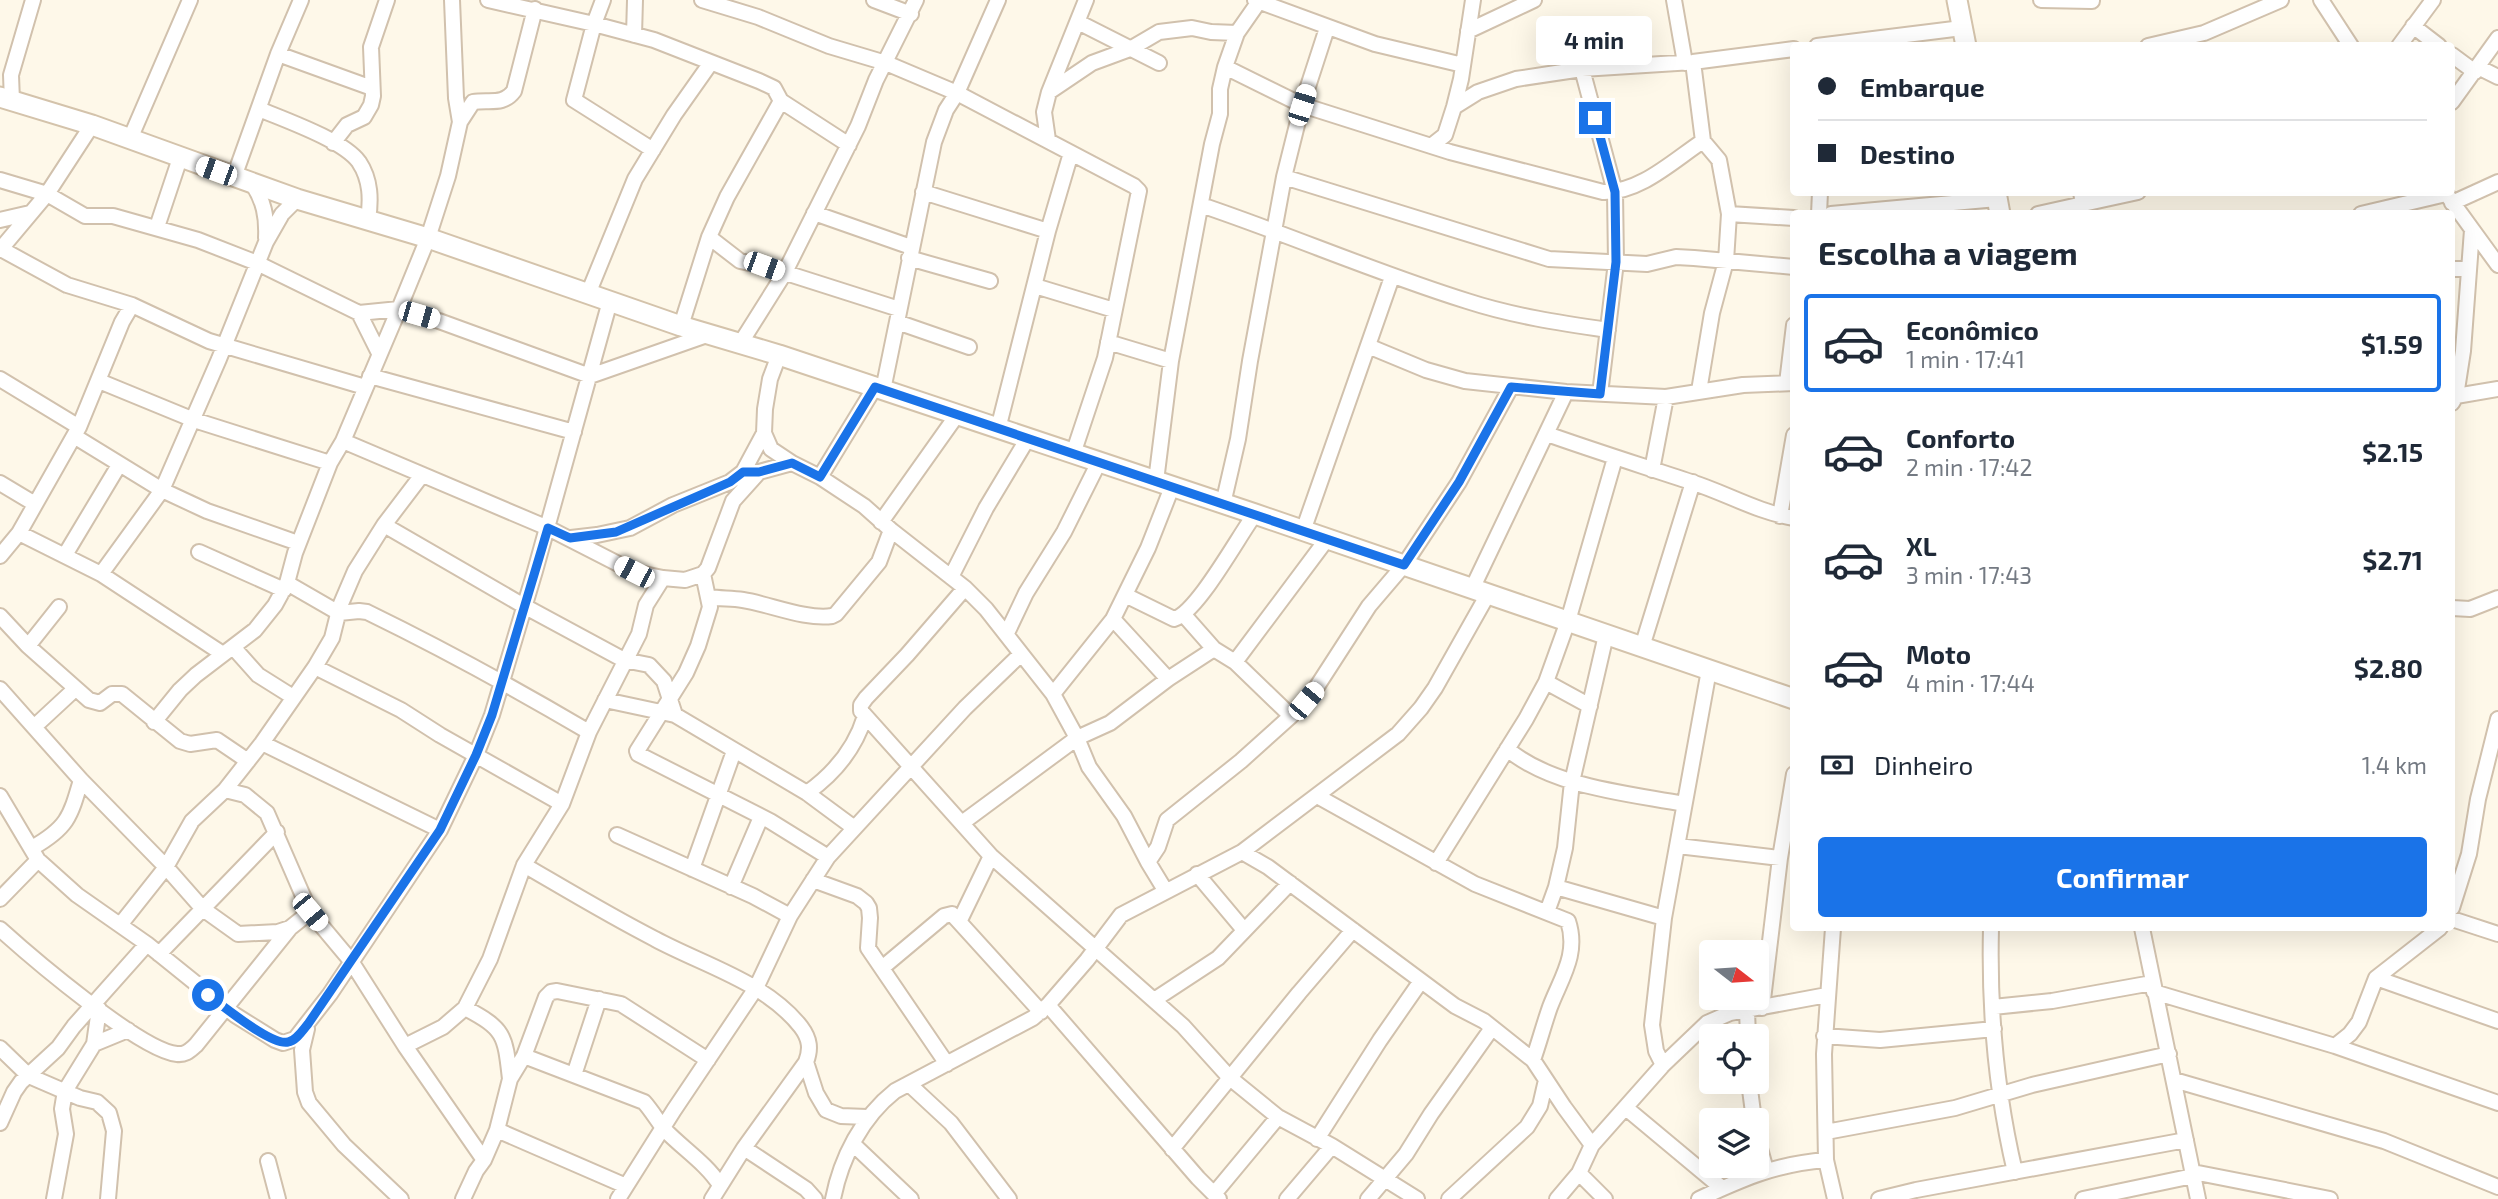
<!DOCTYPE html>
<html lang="pt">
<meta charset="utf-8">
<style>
:root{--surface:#fff;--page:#f2f2f3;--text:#1f2937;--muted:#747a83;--line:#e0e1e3;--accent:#1a73e8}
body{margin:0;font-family:"Exo 2",sans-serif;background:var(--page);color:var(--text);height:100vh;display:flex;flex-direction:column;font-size:26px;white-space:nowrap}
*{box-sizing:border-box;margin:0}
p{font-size:23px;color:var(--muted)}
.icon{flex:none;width:38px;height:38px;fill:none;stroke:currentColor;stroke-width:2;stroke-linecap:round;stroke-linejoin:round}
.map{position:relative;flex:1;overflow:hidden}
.panel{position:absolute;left:1790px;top:210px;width:665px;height:721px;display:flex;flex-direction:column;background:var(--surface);border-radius:7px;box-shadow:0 7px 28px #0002}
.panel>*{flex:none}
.banner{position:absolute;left:1790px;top:42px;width:665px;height:154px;border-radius:7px;box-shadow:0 7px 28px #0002;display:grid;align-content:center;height:154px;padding:0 28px;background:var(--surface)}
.needle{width:46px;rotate:107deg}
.controls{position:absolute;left:1699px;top:940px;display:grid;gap:14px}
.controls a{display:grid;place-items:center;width:70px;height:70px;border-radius:7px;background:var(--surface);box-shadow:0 7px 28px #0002;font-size:35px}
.end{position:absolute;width:32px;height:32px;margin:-16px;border:9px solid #1a73e8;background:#fff;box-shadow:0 0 0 4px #fff}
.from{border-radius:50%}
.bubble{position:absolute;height:49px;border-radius:7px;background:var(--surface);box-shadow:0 7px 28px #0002;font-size:23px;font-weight:700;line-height:49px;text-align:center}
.car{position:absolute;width:21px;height:42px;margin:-21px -10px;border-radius:9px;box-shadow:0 0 5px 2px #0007;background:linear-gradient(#fff 24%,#345 0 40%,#fff 0 76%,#345 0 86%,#fff 0)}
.banner b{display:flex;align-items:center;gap:24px;height:66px;font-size:26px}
.banner b+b{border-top:2px solid var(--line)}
.banner i{width:18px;height:18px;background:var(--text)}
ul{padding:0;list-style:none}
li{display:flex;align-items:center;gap:21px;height:98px;margin:0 14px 10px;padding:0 14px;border:4px solid transparent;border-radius:7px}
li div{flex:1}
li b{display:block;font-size:26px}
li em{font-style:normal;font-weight:700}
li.active{border-color:var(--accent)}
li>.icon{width:63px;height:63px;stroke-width:1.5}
h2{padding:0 28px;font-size:32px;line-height:84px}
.pay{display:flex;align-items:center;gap:18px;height:77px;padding:0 28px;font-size:26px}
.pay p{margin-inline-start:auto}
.action{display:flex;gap:14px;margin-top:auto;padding:14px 28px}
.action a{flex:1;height:80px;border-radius:7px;background:var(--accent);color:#fff;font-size:28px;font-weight:700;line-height:80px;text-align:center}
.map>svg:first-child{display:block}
</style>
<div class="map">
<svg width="2498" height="1199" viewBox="0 0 2498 1199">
<rect width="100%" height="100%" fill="#fef8e9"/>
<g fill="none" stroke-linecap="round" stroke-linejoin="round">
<defs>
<path id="street" d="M488 0 594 24 654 40 759 81 774 88 781 101 849 145
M603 0 594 24 574 100 653 150
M702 0 758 17 829 46 886 63 957 93 1134 186 1139 191 1105 358 1073 454
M874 0 911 14
M1255 0 1375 44 1463 65
M1674 0 1685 63
M2041 0 2092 1
M2321 0 2351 46
M1078 22 1159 63
M2413 26 2439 46
M1468 31 1534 0
M634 35 635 0
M1817 46 1962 28
M2148 46 2204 33 2281 0
M2399 46 2433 0
M278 54 372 88
M2452 55 2475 72
M1693 62 1703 141 1719 160 1729 214 1726 261 1712 313 1699 391
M1225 67 1302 105 1450 152 1603 192C1640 193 1674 160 1703 141
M2478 67 2498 77
M1582 69 1615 192 1616 262 1600 394
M1049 92 1092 63 1130 49 1159 32 1192 28 1211 32 1237 33
M12 101 11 75 33 0
M2452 102 2498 38
M1454 107 1478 92 1516 79 1582 69 1693 62 1794 49
M259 109C285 120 343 140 359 162 371 180 371 200 368 220
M460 122 473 102C489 99 503 106 514 91L535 9
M130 139 190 0
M1048 140 1044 112 1049 92 1086 0
M333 143 347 125 364 117 371 105 373 96 371 47 387 0
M1431 146 1445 135 1454 107 1461 79 1473 0
M234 177 278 54 301 0
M1284 177 1549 259 1647 264 1676 257 1694 258 1794 267
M0 180 47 194 85 216H113L198 240 257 263 359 313 399 309 439 321 590 376 707 335
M252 183C264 201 267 217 266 238
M923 192 1048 231
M2445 192 2498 265
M2452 203 2498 182
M2083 204 2138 192
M1201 205C1290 235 1377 273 1467 301 1513 316 1560 323 1608 330
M814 213 911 247
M1729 214 1794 218
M1819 214 1820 192
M1831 214 1997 199
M2038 214 2083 204 2081 192
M2361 214 2446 194
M0 220 30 213
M157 227 180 158
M709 237 740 261 764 266 899 309
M1 249 67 285 132 305
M0 250 47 194 92 125
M909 258 990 281
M2452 269H2468
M1035 286 1114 310
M588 294 635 179 674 115 710 64
M359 313 379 353
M897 322 969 347
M681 326 709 237 727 197 781 101
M1108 342 1171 361
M740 344 784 274 858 126 876 80 916 0
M1368 346 1426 370 1465 381 1566 392 1666 397 1743 385 1794 383
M779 355 770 379 765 409 764 433 771 449 792 463 820 477 864 506 891 530 965 588 986 609 1053 694 1077 738 1089 767 1124 816 1148 862 1165 890
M370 376 574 432
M0 379 79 427
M99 381 194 420 330 463
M1787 383 1794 325
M883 390 934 142 946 110 957 93 998 0
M2456 396 2463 351 2472 230
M2452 403 2456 396 2498 389
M998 429 1048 231 1071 153
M1547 434C1595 451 1643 466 1691 482 1726 493 1757 512 1794 518
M74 436 162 490 207 511 298 543
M343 441 548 528 634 572 663 578 685 580 703 574 708 568 733 501 759 472
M1652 470 1666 397
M749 472H759L792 463
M820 477 875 387
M1156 481 1171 361 1212 144 1220 114V89L1225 67 1237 33 1260 0
M0 483 35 504
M1223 504 1238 439 1250 361 1284 177 1302 105 1327 28
M1780 516 1794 435
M881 522 957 415
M384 525 524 606 624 660 649 665 664 681 675 715
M1303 531 1392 277
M19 533 101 574 223 654
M571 538 597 535 630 528 673 505 730 482 743 472 764 433
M199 552 284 590
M65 555 119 465
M0 556 19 533 79 427 122 322 132 305 209 341 365 387
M101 574 162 490 219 359 266 242 282 214 297 199
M703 574 710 607 698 646 686 673 637 751 638 754 770 821 828 857
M951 577 986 508 1028 438
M287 583 339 613 359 611 367 612C443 649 516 689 589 732
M965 588 907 655 866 698 861 705V711L991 856 1183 1026 1230 1078 1278 1117 1332 1146 1417 1199
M1472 589 1566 392
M1125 595 1174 619C1197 613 1238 537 1255 514
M709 597C721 599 731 598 743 600 769 604 806 620 832 616L836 614 879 562 891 530
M2452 608 2470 609 2498 598
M1184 615 1214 649
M0 616 28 646 89 700 100 703 112 694H122L180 741 190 744 217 740 248 761
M1113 619 1168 679
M1007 633 1026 593 1064 532 1099 462
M28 646 59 607
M233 647 258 675 293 697
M1642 647 1693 482
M1235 662 1327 539
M315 667 401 710 440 735 562 804
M1546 682 1590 706
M0 689 81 780 166 867 203 909 238 934 278 932 290 928
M1053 694 1113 619 1148 548 1172 487
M605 700 675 715 807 793 853 827
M154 722 180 690 196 675 255 630 275 605 287 583 295 553 330 463 343 441 399 309 428 238 448 176 460 122 456 98 452 0
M34 727 75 689
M262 743 440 830
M1507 749C1553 787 1626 793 1684 804
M225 790 245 795 267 813 310 912 351 961 405 1046 484 1160
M807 793C835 773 855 749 865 716
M0 796 38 860 77 895 147 944 235 1015 275 1040 283 1043 295 1039 330 994 440 830 476 755 492 715 535 571 610 301
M1317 796 1475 884 1568 921C1579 954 1561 978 1550 1007 1544 1024 1539 1043 1533 1060
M962 823 1077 738 1110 723 1168 679 1214 649 1235 662 1291 716
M617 835 753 896 790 916
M1678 846 1780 858
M32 848C67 828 70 818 81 780
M1242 852 1268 867 1455 1006 1484 1021 1533 1060 1564 1107 1592 1145
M1148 862 1158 847 1167 820 1241 761 1291 716 1316 688 1369 606 1404 565 1459 482 1511 387
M1436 863 1526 719 1546 682 1568 621 1615 458
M524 865C567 890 610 916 655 939 703 965 766 982 801 1027 810 1039 811 1049 806 1062L744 1148 712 1199
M692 869 734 751
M1197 874 1244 930
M813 880 857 896 866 903 869 908 870 918 868 948 947 1064
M731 887 761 817
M1556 887 1664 918
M0 899 38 860
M2452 908 2469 854 2478 799 2498 719
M1547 912 1556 887 1565 848 1572 782 1606 635
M2452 919 2498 934
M960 920 991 856
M120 925 166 867 192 821 225 790 262 743 315 667 332 638 340 606 355 571 384 525 422 475
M1833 928 1824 1054 1826 1160 1835 1199
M1991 928C1989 1010 1996 1092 2015 1172
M2142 928 2198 1199
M0 929C31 957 141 1051 177 1054 186 1055 190 1050 196 1045L290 928 310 912
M159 954 277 832
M882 968 944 916 952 914 1041 1012
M2376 978 2498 1021
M2154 992 2335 1046 2498 1103
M1154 1000 1218 958 1290 883
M1048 1005 1198 1178 1219 1199
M1993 1007 2052 1001 2152 983
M465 1008C505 1029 505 1035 510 1079
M1762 1008 1780 858 1794 774
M1747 1011 1748 1036
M307 1029 302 1050 305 1092 309 1103 344 1145 401 1199
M1824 1036 1880 1040 1994 1029
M94 1044 128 1030
M405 1046 443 1027 465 1008 490 959 524 865 562 804 589 732 639 634 646 605 663 578
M2335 1046 2350 1034 2359 1022 2376 978 2440 928
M0 1048 29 1076 80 1098 97 1102 109 1113 114 1131 108 1199
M524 1056 644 1102C652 1111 657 1120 664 1129 682 1148 706 1163 720 1185
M806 1062 816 1093 826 1110 841 1116 867 1117
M1663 1065 1656 1051 1652 1025 1664 918 1709 670
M574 1075 599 999
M2174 1080 2384 1141 2498 1187
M1749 1082 1754 1120
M909 1084 951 1123 1009 1199
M1626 1108 1722 1188
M0 1123 14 1092 21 1082 58 1048 74 1026 147 944
M497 1130 626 1186
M1826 1132 1955 1108 2032 1085 2169 1054
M1757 1138 1766 1170
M1317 1139 1380 1040 1421 981
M853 1144 911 1199
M744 1148 806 1189 815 1199
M1172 1149 1299 993 1353 930
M268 1161 278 1199
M2193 1172 2330 1199
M1214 1194 1278 1117
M54 1199 66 1134 62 1109 65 1091 94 1044 99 1009
M463 1199 476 1171 484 1160 497 1130 510 1079 524 1056 546 997 551 992 557 991 621 1004 708 1060
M618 1199 674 1110 756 988 790 916 828 857 965 708 1021 654
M833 1199C841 1158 862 1117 895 1091L1033 1018 1048 1005 1087 960 1121 915 1242 852 1398 734 1421 708 1435 688 1488 594
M1287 1199 1332 1146
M1368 1199 1406 1154 1431 1114 1492 1028
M1449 1199 1527 1127 1540 1106 1546 1080
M1557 1199 1579 1173
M1605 1199 1579 1173 1592 1145 1663 1065 1707 1023 1730 1013 1827 995
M1699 1199C1744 1178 1776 1164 1826 1160
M1879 1199 1916 1190 2186 1140
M2083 1199 2193 1176"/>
<path id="secondary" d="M1957 0 1966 46
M0 97 92 125 297 199 428 238 681 326 779 355 1255 514 1794 699
M1996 192 2000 214"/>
</defs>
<!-- street casing -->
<use href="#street" stroke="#d1c1ad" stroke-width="18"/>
<!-- secondary casing -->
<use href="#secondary" stroke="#d4c3ab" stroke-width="23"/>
<!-- street -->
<use href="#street" stroke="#fff" stroke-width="14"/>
<!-- secondary -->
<use href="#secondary" stroke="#fff" stroke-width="19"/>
</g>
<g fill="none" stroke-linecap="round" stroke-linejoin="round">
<!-- route -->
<path stroke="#1a73e8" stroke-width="9" d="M208 995C222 1005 271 1046 288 1042 296 1041 303 1030 308 1024L440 830 476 755 492 715 548 528 570 538 616 532 730 482 743 472H759L792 463 820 477 875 387 1404 565 1459 482 1511 387 1600 394 1616 262 1615 192 1595 118"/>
</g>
</svg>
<div class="controls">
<a><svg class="needle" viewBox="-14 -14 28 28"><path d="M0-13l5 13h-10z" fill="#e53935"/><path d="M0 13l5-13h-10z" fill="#747a83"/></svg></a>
<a><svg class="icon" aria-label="locate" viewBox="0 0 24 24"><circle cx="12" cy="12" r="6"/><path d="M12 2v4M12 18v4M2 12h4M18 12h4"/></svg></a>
<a><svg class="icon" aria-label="layers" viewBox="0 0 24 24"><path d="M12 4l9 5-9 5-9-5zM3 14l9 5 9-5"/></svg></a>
</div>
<i class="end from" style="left:208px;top:995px"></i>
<i class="end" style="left:1595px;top:118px"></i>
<div class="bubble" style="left:1536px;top:16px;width:116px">4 min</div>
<i class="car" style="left:1302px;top:105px;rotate:18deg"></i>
<i class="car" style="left:216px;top:171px;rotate:290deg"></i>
<i class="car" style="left:764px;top:266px;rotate:110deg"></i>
<i class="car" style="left:419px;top:315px;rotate:106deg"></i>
<i class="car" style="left:634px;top:572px;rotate:297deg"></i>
<i class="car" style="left:1306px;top:701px;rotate:40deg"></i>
<i class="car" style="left:310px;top:912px;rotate:140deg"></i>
<div class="banner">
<b><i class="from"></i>Embarque</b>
<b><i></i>Destino</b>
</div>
<section class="panel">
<h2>Escolha a viagem</h2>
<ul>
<li class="active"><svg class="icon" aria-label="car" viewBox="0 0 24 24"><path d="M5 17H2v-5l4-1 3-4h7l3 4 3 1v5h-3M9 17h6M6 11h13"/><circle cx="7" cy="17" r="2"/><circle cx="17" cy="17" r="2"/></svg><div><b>Econômico</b><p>1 min · 17:41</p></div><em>$1.59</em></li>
<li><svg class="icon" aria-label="car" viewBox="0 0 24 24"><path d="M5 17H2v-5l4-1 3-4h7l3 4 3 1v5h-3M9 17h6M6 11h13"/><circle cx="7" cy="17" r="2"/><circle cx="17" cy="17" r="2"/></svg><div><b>Conforto</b><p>2 min · 17:42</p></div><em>$2.15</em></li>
<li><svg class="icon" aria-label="car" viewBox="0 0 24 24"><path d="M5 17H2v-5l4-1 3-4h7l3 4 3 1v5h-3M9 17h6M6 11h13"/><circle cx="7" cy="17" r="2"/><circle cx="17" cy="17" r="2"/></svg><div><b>XL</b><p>3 min · 17:43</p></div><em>$2.71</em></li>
<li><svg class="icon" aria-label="car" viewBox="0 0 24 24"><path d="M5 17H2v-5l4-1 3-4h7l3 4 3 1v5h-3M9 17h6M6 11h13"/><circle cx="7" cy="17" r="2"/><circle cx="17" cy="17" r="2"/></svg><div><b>Moto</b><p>4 min · 17:44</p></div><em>$2.80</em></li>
</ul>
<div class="pay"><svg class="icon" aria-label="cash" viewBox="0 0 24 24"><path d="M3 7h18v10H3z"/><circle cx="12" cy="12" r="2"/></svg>Dinheiro<p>1.4 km</p></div>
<div class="action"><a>Confirmar</a></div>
</section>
</div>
